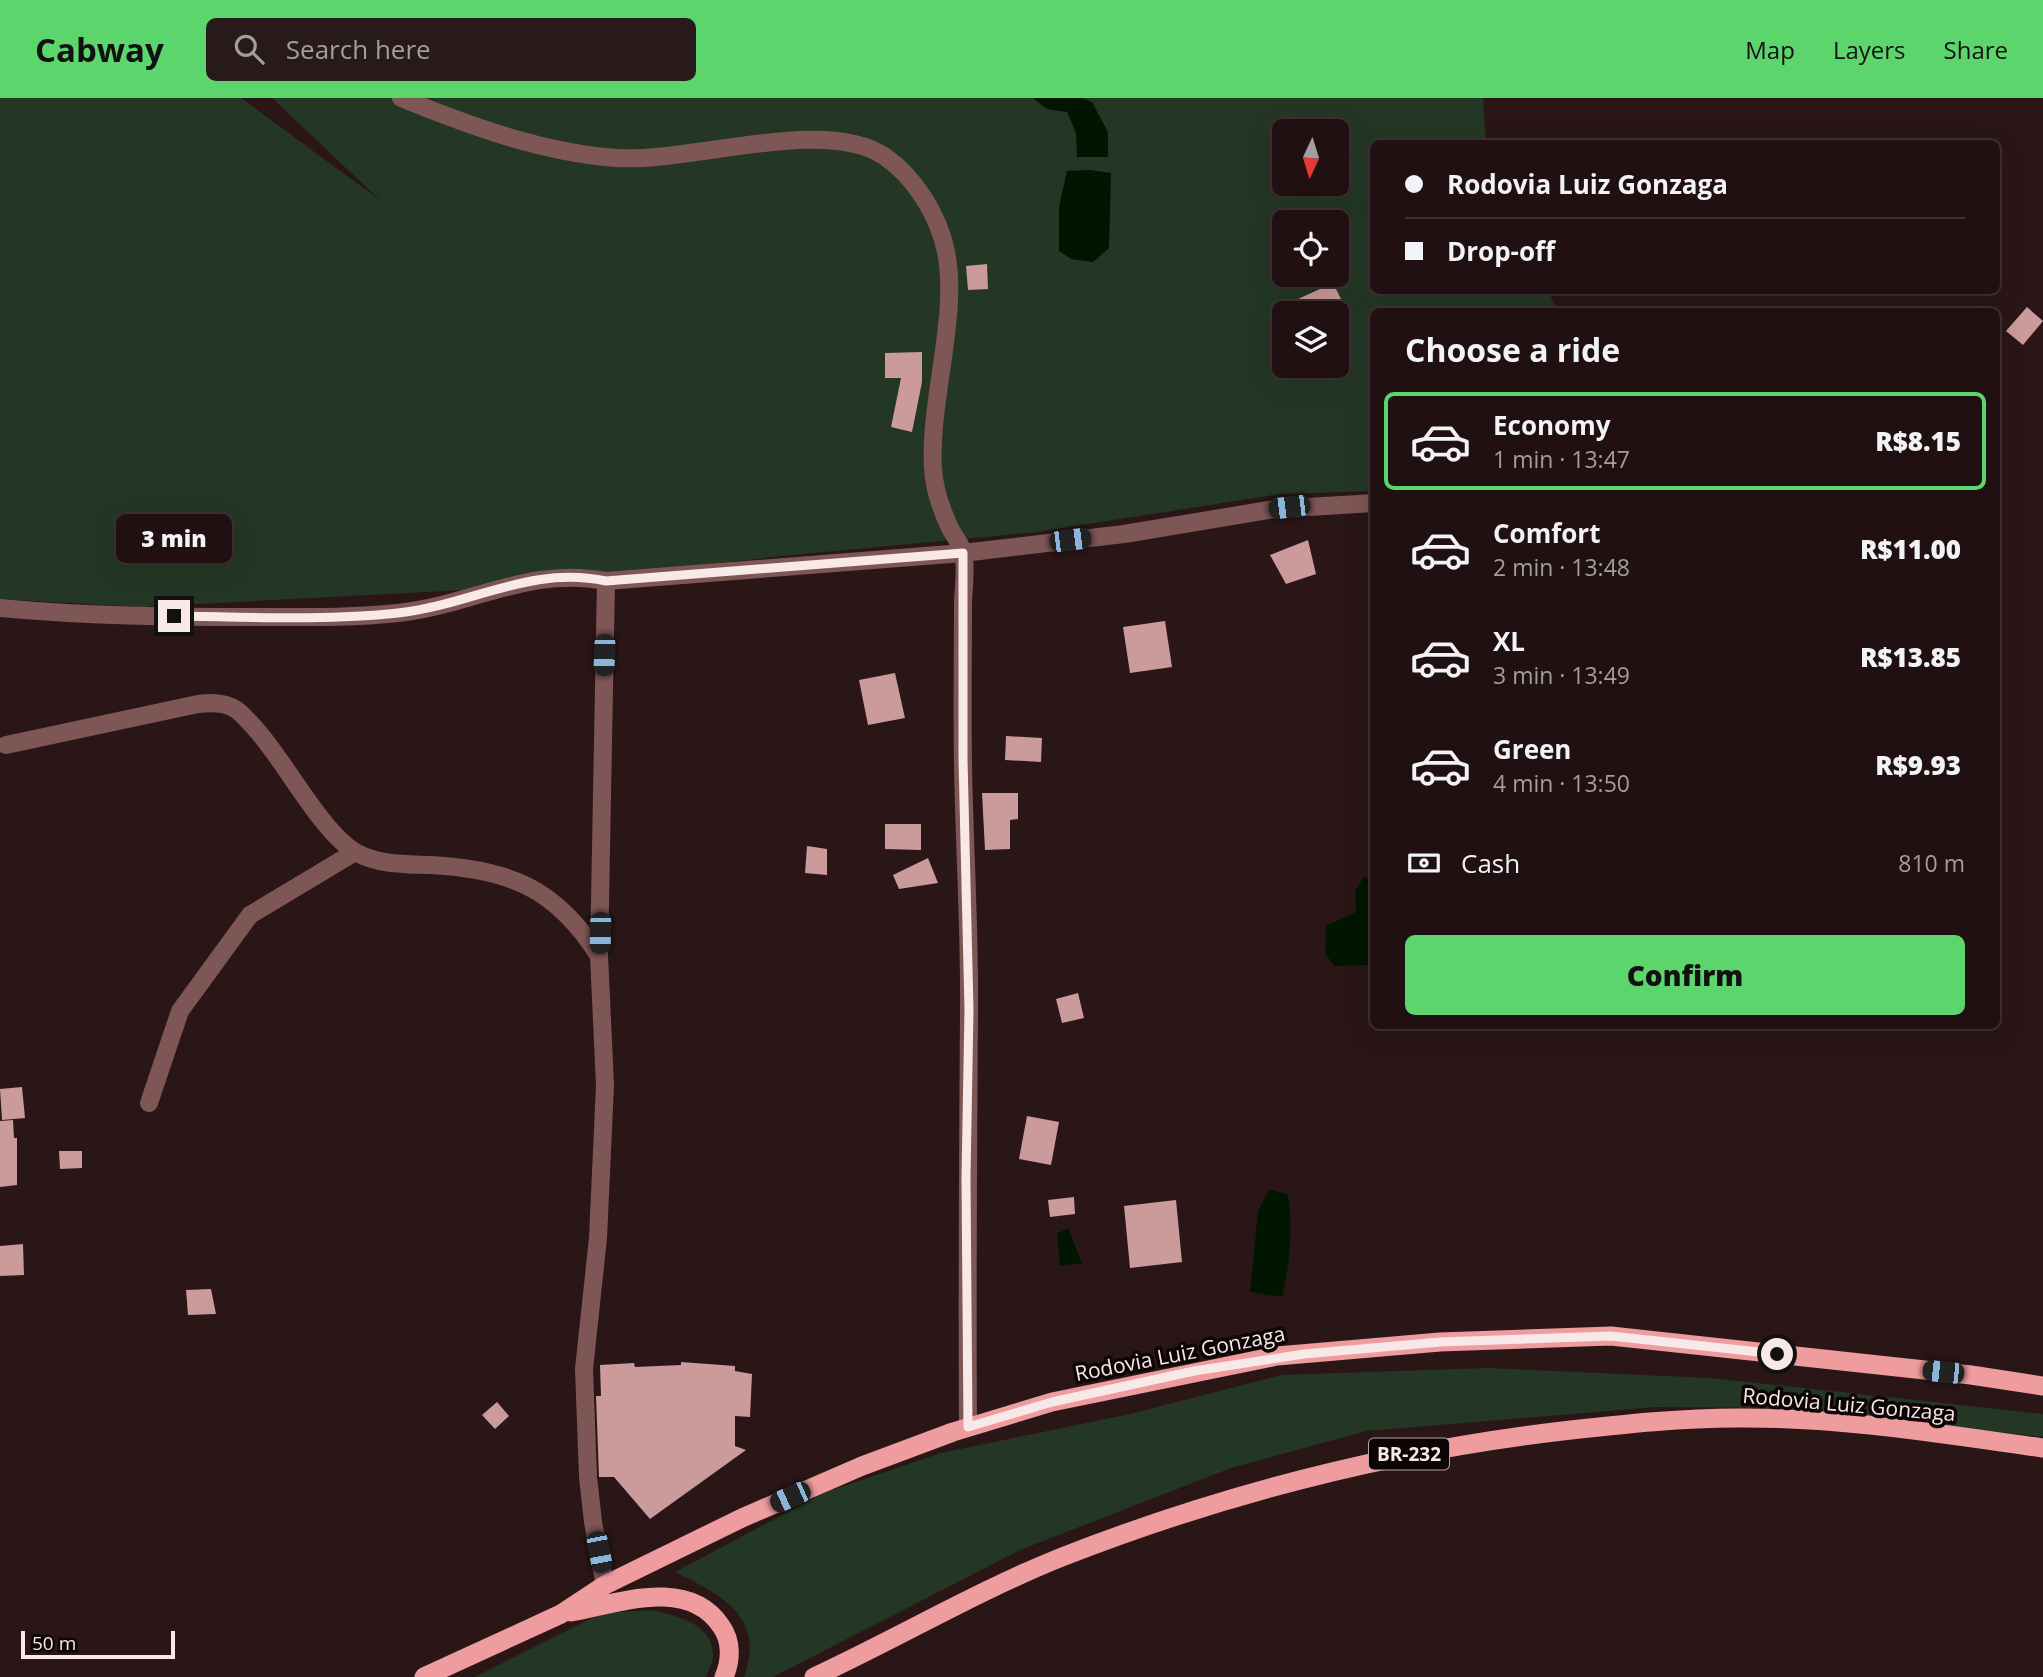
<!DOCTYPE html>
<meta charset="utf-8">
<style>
:root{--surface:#201011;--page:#28191a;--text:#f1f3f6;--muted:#a29d9f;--line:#3d3031;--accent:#5dd56d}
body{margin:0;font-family:"Open Sans",sans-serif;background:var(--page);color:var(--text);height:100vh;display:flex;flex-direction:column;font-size:26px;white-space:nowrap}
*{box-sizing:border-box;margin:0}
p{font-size:23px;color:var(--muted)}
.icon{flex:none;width:38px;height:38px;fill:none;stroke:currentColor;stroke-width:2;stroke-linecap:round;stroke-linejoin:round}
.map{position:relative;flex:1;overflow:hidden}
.panel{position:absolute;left:1370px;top:210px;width:630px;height:721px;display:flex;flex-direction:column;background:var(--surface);border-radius:10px;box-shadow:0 7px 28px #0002,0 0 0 2px var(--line)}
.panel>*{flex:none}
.hud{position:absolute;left:1370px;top:42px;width:630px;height:154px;border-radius:10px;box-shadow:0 7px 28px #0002,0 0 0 2px var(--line);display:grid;align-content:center;height:154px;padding:0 35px;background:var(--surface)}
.needle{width:46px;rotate:184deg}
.buttons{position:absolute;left:1272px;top:21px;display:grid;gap:14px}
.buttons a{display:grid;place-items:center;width:77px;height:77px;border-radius:10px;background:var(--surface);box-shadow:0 7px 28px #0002,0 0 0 2px var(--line);font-size:35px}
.scale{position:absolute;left:21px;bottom:18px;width:154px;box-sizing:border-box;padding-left:7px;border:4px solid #f8e8e8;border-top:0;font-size:19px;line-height:24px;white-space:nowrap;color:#f8e8e8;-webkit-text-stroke:5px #0d0505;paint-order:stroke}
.end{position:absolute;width:32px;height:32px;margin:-16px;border:9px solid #f8e8e8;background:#111;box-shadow:0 0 0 4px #111}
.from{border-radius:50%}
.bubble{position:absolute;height:49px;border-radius:10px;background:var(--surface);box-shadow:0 7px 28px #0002,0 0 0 2px var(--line);font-size:23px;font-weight:800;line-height:49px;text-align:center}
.car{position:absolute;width:21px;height:42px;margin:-21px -10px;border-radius:9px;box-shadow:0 0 5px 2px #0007;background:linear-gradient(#222 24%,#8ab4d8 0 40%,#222 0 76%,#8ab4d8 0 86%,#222 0)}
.hud b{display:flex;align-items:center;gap:24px;height:66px;font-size:26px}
.hud b+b{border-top:2px solid var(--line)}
.hud i{width:18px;height:18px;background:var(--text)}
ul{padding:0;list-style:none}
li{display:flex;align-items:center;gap:21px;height:98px;margin:0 14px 10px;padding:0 21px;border:4px solid transparent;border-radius:10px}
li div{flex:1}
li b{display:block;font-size:26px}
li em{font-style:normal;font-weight:800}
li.active{border-color:var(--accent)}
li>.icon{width:63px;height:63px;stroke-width:1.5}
h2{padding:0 35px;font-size:32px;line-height:84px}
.pay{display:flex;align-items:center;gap:18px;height:77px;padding:0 35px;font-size:26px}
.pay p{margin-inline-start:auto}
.action{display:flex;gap:14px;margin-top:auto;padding:14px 35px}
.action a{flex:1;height:80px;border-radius:10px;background:var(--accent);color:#111;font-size:28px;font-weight:800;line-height:80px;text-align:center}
header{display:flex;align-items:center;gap:42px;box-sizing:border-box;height:98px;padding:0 35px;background:var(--accent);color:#111}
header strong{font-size:33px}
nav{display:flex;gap:38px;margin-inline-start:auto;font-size:24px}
.search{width:490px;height:63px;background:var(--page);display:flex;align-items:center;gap:18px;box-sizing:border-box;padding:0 24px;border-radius:10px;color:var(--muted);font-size:26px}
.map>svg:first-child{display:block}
</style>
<header>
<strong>Cabway</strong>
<div class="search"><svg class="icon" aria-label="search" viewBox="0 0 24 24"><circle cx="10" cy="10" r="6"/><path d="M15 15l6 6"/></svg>Search here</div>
<nav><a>Map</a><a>Layers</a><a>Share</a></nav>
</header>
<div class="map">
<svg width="2043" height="1579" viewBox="0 0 2043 1579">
<rect width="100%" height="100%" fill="#2b1617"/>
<!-- green -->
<path fill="#243725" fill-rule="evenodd" d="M0 0H241L381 103 272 0H1483L1486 45 1374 46V192L1548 193 1558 213 1374 214V393L1280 396 1037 434 782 458 502 490 141 509 0 501ZM1284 33H1337V86H1284ZM1284 124H1337V177H1284ZM1284 215H1337V268H1284Z
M1487 1270 1710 1280 2043 1316V1339L1786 1310 1656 1309 1366 1333 1231 1370 1020 1452 773 1579H744C766 1518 721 1497 675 1474L826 1394 941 1355 1130 1316 1282 1277Z
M652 1512C675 1518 714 1525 713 1558 713 1564 708 1573 706 1579H475L602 1515Z"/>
<!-- water -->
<path fill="#001601" d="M1033 0H1082L1092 4 1108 34V59H1077L1076 35 1067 14 1047 11Z
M1090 72 1111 75 1109 150 1093 164 1071 161 1059 153V109L1067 73Z
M1364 779 1374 785C1374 813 1367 839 1368 867L1334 868 1325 855 1326 828 1356 814 1355 793Z
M1269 1092 1288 1096C1293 1130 1290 1166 1282 1199L1250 1194 1258 1113Z
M1068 1130 1082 1166 1060 1167 1057 1136Z"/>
<!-- building -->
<path fill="#cb9a9a" d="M987 166 988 191 968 192 966 168Z
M1333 185 1348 215H1302L1296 202Z
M2027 209 2043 223 2023 247 2006 233Z
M922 254V284L912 334 891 329 901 280H885V255Z
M1308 442 1316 476 1286 486 1270 457Z
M1165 523 1172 569 1130 575 1123 529Z
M895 575 905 620 868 627 859 582Z
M1006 638 1042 640 1041 664 1005 662Z
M982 695H1018V721L1010 722V751L985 752Z
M885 726H921V752L885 751Z
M807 748 827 751V777L805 775Z
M928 760 938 785 899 791 893 777Z
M1078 895 1084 920 1062 925 1056 901Z
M22 989 25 1020 2 1022 0 991Z
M1027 1018 1059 1024 1051 1067 1019 1061Z
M13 1022 14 1040H17V1087L0 1089V1023Z
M59 1053H82V1070L60 1071Z
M1074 1099 1075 1116 1050 1119 1048 1102Z
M1176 1102 1182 1164 1130 1170 1124 1108Z
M23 1146 24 1177 0 1178V1148Z
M211 1191 216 1216 188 1217 186 1192Z
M681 1264 735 1268V1273L752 1276 750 1319 735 1318V1348L746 1352 650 1421 614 1379H599L596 1298H601L600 1267 634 1265 635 1269 681 1267Z
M497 1304 509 1318 495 1331 482 1317Z"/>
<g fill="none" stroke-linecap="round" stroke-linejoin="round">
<!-- minor -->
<path stroke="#7e5656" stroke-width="18" d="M401 0C470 28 543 55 617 60 690 65 824 18 884 58 915 79 939 118 946 154 959 218 929 302 933 370 934 391 941 411 950 430 954 438 961 446 963 454 967 470 963 492 963 508 963 559 962 610 963 662 964 746 970 830 969 914 968 1052 967 1191 968 1329
M0 510C85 518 170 519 255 519 303 519 351 520 398 515 472 507 530 468 606 483L963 455 1124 436 1275 411 1374 405
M6 647 198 606C208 605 219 604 229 608 239 611 246 621 253 628 285 662 321 735 357 755 380 767 405 766 430 767 509 771 556 790 599 858
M149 1005 180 913 250 817 355 754
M605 1487 593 1424 588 1379 584 1271 598 1140 605 987 599 858 606 483"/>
<!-- trunk -->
<path stroke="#ee9c9e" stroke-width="19" d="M571 1514C619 1505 688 1479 721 1528 732 1543 731 1563 724 1579
M424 1579 561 1516 605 1487 742 1420 862 1368 953 1334 1052 1304 1277 1258 1440 1244 1611 1238 1971 1277 2043 1288
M814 1579C898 1540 977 1493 1062 1459 1228 1394 1393 1352 1571 1332 1626 1326 1681 1320 1737 1320 1839 1319 1942 1336 2043 1350"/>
</g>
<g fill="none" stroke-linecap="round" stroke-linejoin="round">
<!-- route -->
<path stroke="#f8e8e8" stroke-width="9" d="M174 518C248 519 324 523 398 515 472 507 530 467 606 483L963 455V661L969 911 966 1080 968 1329 1052 1304 1194 1273 1304 1256 1440 1244 1611 1238 1777 1256"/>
</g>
<g text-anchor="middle" stroke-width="7" stroke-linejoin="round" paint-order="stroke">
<!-- shield labels -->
<rect fill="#0d0505" stroke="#b2a4a4" stroke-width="2" x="1369" y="1340.5" width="80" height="31" rx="5"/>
<g font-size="19" font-weight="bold" fill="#f8e8e8">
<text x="1409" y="1363">BR-232</text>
</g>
<!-- street labels -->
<g font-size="21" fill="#f8e8e8" stroke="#0d0505">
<text transform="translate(1180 1256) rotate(-11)" y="7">Rodovia Luiz Gonzaga</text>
<text transform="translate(1849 1307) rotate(5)" y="7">Rodovia Luiz Gonzaga</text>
</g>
</g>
</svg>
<div class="buttons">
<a><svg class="needle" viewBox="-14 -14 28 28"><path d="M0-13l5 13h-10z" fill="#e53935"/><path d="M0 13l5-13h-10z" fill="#a29d9f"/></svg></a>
<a><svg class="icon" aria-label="locate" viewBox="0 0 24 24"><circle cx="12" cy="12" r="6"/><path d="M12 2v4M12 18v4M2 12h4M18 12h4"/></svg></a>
<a><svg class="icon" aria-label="layers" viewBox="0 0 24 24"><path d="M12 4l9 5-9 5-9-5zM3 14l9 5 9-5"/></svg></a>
</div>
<div class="scale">50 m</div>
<i class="end from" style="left:1777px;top:1256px"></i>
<i class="end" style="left:174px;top:518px"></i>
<div class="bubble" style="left:116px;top:416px;width:116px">3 min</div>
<i class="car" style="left:1289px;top:409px;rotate:263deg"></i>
<i class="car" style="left:1070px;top:442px;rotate:83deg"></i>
<i class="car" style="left:604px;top:557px;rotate:182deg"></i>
<i class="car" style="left:600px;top:835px;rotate:181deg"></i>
<i class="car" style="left:1943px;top:1274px;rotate:276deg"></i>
<i class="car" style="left:790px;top:1399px;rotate:246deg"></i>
<i class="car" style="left:599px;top:1454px;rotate:169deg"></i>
<div class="hud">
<b><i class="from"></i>Rodovia Luiz Gonzaga</b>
<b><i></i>Drop-off</b>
</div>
<section class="panel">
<h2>Choose a ride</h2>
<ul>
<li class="active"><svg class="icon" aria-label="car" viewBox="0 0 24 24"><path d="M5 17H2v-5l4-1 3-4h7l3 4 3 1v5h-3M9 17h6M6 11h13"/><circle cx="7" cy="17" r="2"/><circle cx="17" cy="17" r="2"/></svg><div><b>Economy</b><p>1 min · 13:47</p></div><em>R$8.15</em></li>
<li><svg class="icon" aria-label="car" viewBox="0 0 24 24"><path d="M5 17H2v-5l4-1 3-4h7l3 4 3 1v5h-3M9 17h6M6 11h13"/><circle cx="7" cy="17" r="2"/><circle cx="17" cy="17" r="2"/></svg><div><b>Comfort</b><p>2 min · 13:48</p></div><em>R$11.00</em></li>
<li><svg class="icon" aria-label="car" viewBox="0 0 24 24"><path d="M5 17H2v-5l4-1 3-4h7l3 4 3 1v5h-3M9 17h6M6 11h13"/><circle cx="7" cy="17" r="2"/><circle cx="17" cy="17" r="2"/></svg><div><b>XL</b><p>3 min · 13:49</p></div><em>R$13.85</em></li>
<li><svg class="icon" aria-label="car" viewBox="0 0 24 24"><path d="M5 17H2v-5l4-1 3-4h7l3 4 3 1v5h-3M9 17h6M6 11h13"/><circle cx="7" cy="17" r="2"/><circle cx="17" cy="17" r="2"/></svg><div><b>Green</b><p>4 min · 13:50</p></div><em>R$9.93</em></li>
</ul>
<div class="pay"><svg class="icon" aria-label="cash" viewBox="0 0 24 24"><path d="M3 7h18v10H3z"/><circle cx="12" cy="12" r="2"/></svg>Cash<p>810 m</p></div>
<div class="action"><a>Confirm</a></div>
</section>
</div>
